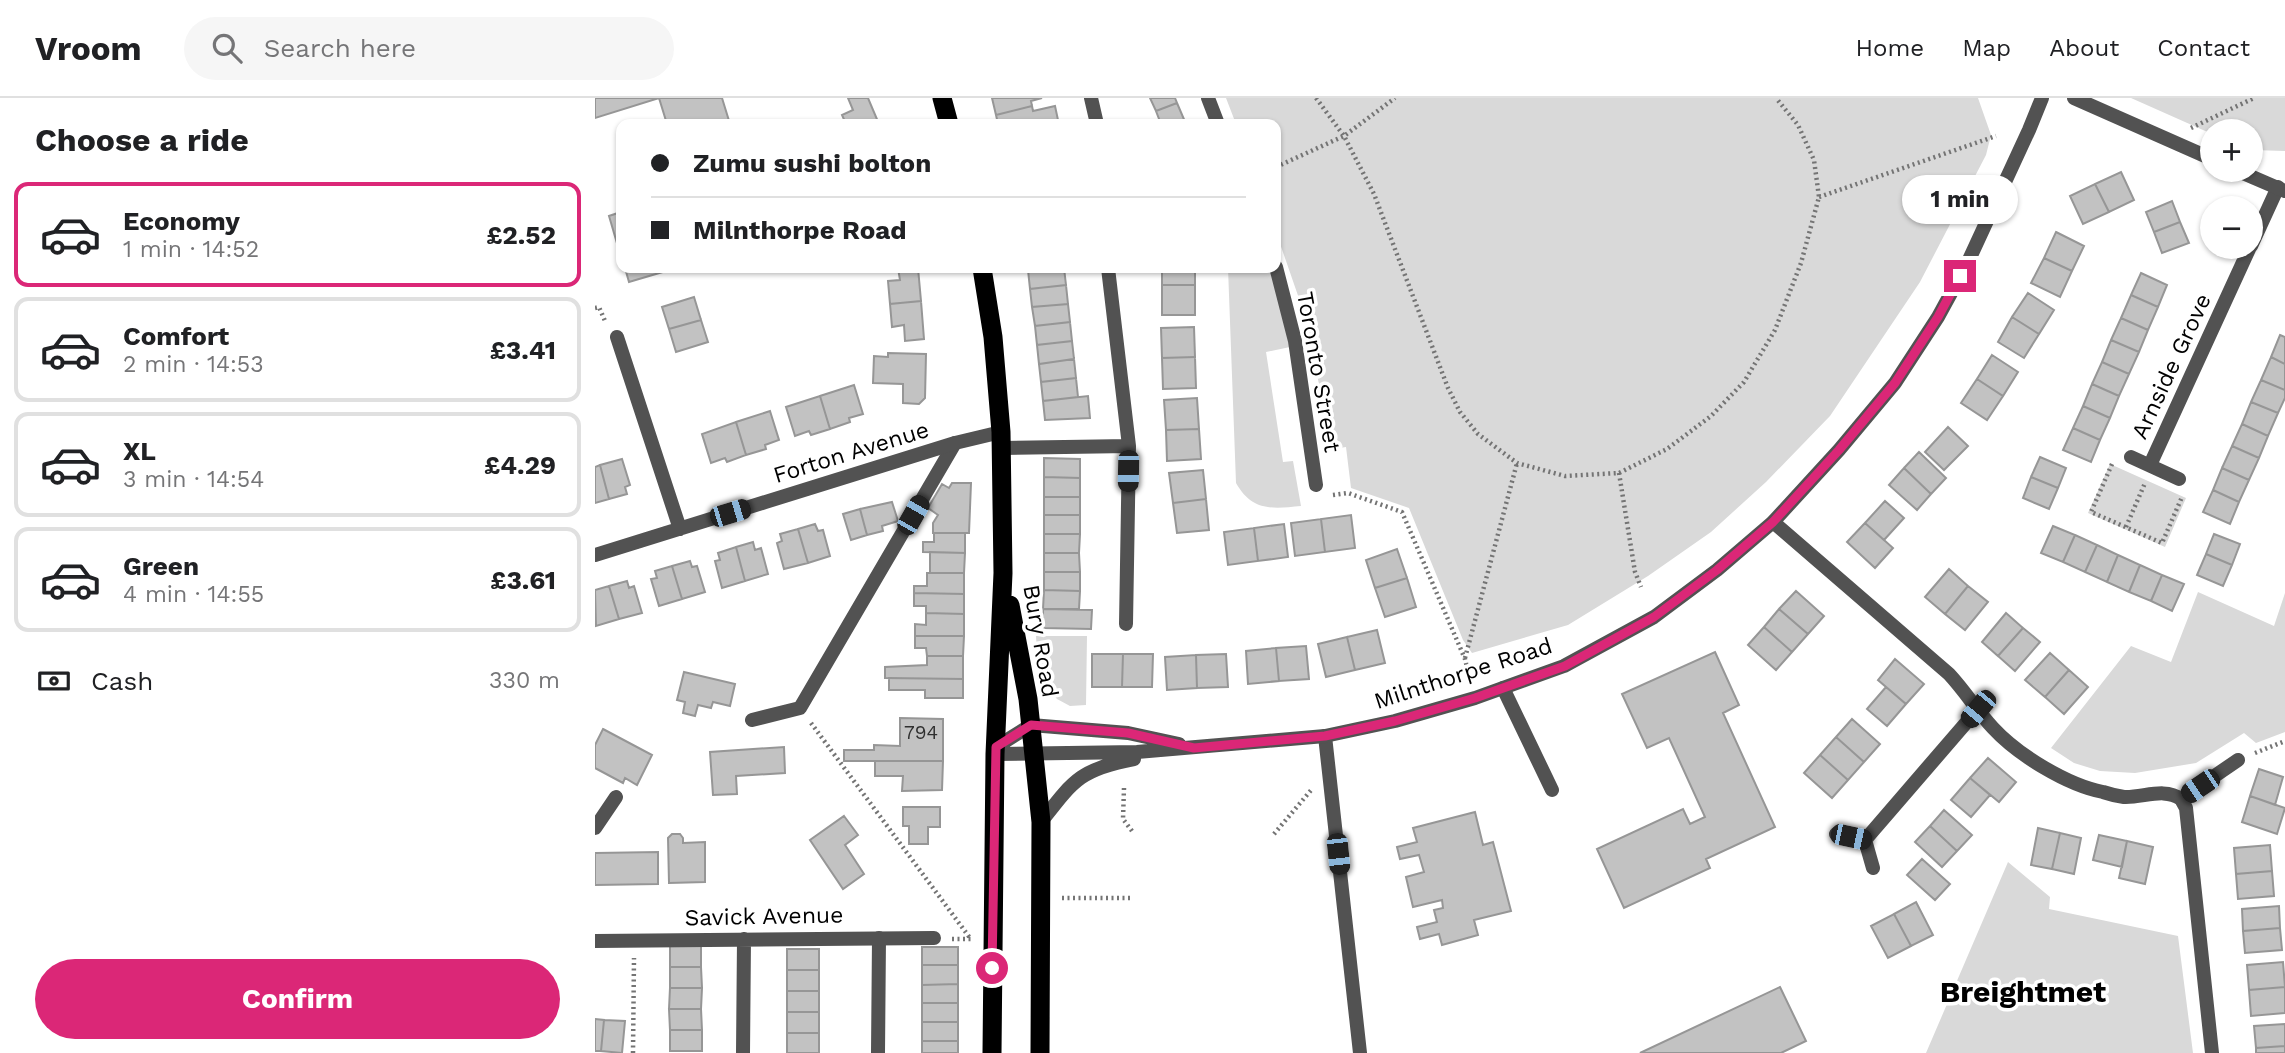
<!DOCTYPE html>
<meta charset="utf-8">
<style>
:root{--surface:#fff;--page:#f6f6f6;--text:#202124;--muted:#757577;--line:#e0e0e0;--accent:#db2777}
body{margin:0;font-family:"Work Sans",sans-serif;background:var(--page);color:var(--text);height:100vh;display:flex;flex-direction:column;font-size:26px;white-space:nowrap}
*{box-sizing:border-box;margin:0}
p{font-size:23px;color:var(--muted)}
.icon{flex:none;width:38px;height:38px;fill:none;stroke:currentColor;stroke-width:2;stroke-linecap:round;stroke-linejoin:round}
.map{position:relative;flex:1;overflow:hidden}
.panel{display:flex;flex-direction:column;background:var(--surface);width:595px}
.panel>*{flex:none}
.hud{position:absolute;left:21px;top:21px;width:665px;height:154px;border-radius:14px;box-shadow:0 2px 5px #0004;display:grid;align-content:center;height:154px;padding:0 35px;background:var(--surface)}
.controls{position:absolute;left:1605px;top:21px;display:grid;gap:14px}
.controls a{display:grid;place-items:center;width:63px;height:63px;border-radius:50%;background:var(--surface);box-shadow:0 2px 5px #0004;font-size:35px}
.end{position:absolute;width:32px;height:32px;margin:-16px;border:9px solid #db2777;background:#fff;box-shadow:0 0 0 4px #fff}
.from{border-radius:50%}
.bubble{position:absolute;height:49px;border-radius:24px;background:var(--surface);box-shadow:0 2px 5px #0004;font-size:23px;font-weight:700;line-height:49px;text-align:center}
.car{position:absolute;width:21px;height:42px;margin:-21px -10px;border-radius:9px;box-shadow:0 0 5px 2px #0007;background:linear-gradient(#222 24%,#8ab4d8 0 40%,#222 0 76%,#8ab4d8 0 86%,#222 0)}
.hud b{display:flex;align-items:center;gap:24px;height:66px;font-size:26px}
.hud b+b{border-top:2px solid var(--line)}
.hud i{width:18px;height:18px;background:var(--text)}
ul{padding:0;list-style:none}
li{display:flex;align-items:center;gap:21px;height:105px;margin:0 14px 10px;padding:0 21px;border:4px solid var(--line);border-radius:14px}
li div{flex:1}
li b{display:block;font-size:26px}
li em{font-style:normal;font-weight:700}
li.on{border-color:var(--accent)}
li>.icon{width:63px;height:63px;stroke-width:1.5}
h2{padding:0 35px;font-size:32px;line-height:84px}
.pay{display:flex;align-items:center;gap:18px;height:77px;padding:0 35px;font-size:26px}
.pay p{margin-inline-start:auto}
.primary-button{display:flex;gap:14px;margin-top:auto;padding:14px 35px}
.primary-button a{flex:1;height:80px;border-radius:42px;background:var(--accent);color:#fff;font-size:28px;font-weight:700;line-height:80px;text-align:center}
header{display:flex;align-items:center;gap:42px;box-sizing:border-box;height:98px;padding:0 35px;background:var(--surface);border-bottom:2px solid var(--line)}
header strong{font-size:33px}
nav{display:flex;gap:38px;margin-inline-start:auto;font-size:24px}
.search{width:490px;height:63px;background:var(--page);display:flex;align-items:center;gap:18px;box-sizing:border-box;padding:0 24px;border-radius:38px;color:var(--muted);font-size:26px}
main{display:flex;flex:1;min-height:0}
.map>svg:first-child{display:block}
</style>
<header>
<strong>Vroom</strong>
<div class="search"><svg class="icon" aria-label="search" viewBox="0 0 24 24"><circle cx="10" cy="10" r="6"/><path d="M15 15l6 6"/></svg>Search here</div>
<nav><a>Home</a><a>Map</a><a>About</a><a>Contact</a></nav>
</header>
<main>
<section class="panel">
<h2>Choose a ride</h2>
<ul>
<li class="on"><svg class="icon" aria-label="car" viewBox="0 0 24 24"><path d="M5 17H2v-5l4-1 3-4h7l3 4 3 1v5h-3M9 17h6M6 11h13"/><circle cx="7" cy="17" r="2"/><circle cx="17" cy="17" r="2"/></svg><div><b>Economy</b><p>1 min · 14:52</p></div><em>£2.52</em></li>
<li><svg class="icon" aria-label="car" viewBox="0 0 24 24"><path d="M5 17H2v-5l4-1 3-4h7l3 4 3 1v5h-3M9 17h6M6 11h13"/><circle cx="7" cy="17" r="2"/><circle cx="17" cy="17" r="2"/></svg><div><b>Comfort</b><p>2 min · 14:53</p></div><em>£3.41</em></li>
<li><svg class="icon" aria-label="car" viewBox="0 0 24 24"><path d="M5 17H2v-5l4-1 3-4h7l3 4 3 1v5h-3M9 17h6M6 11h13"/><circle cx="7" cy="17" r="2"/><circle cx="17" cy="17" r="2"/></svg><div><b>XL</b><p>3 min · 14:54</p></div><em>£4.29</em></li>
<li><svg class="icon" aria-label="car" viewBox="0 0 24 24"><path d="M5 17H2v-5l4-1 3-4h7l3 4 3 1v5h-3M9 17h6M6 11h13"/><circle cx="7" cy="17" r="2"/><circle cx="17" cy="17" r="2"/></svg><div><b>Green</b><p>4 min · 14:55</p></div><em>£3.61</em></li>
</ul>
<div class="pay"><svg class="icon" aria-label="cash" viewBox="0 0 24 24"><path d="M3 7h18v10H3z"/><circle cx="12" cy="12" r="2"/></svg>Cash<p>330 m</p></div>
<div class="primary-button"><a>Confirm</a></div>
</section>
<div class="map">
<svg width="1690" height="955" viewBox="0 0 1690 955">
<rect width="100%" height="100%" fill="#fff"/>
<!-- green -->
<path fill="#d9d9d9" d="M631 0H1383L1396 37 1391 57 1325 184 1235 318 1171 384 1116 434 1053 478 973 527 877 555 868 542 814 410 756 390 751 349 738 351 708 212 681 134V26H641Z
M1536 0H1690V53L1656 52V33H1617V36Z
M633 170H678L695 249 671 254 688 364 698 363 706 408C676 411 657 413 641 385Z
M1515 366 1591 400 1570 449 1493 415Z
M1603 494 1679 528 1690 495V634L1661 645 1649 635 1601 665 1540 675 1505 673 1479 665 1456 650 1536 548 1576 564Z
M441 538H492L491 607 475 608 462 601 448 584 443 571Z
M1413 764 1455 799 1454 811 1583 838 1598 955H1331Z"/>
<!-- building -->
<path fill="#c2c2c2" stroke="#969696" stroke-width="2" d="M0 0H127L135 26H72L64 0 0 20Z
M253 0H273L284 26H251L247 17 258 12Z
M397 0H447L436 3 437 8 401 17Z
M555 0H580L582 5 561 13Z
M582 5 591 26H566L561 13Z
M437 8 438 13 460 8 463 22 445 26H403L401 17Z
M1526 74 1539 102 1514 114 1500 86Z
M1500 86 1514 114 1488 126 1475 98Z
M1577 103 1585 124 1559 134 1551 114Z
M26 114V159L14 118Z
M1585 124 1594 145 1567 155 1559 134Z
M1461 134 1489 148 1477 173 1449 160Z
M1449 160 1477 173 1465 199 1436 185Z
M30 170H70L71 173 34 184Z
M303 170H323L326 203 295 206 293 183 305 182Z
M451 170H469L471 187 435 191 433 172Z
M567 170H600V187H567Z
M1546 175 1572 187 1563 209 1536 197Z
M471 187 473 206 437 209 435 191Z
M567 187H600V217H567Z
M1433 195 1459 212 1444 236 1417 219Z
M1536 197 1563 209 1553 232 1526 220Z
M99 199 106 222 74 231 67 209Z
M326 203 329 241 310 243 309 227 297 229 295 206Z
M473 206 475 224 440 228 437 209Z
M1417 219 1444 236 1429 260 1403 244Z
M1526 220 1553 232 1544 254 1516 242Z
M106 222 113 244 81 254 74 231Z
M475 224 477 243 442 247 440 228Z
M599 229 600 259 567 260 566 230Z
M1685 237 1690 239V266L1676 259Z
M1516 242 1544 254 1534 276 1507 264Z
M477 243 479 261 444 266 442 247Z
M293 255 331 256 330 300 324 306 308 305V286L278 285 279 258 293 259Z
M1397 257 1423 274 1408 298 1382 281Z
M600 259 601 290 568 291 567 260Z
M1676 259 1690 266V292L1666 282Z
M479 261 481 280 446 284 444 266Z
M1507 264 1534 276 1524 298 1497 286Z
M481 280 483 299 448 303 446 284Z
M1382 281 1408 298 1392 322 1366 305Z
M1666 282 1690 292V300L1683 315 1656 304Z
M1497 286 1524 298 1515 320 1488 308Z
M259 287 268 316 254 320 255 324 235 331 225 298Z
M225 298 235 331 216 337 214 333 200 338 191 309Z
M493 298 495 320 450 322 448 303Z
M602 300 604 331 571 332 569 302Z
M1656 304 1683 315 1673 338 1647 326Z
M1488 308 1515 320 1505 342 1478 330Z
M175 313 184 342 170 347 171 351 151 357 141 324Z
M141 324 151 357 132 364 130 360 116 365 107 336Z
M1647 326 1673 338 1664 360 1637 348Z
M1353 329 1373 348 1349 372 1330 354Z
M1478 330 1505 342 1496 364 1468 352Z
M604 331 606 361 572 363 571 332Z
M1637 348 1664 360 1654 382 1627 370Z
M1324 354 1351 380 1336 396 1309 370Z
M1445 359 1471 370 1463 390 1436 379Z
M449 360 485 361V380L449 379Z
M27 361 35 387 30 389 32 396 14 401 5 367Z
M5 367 14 401 0 405V369Z
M1309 370 1336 396 1322 412 1294 387Z
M1627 370 1654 382 1644 404 1618 392Z
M608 372 611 401 578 405 574 375Z
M449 379 485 380V399H449Z
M1436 379 1463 390 1454 411 1428 400Z
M357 385H376L374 435H338V425L343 417 333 410 347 386 354 390Z
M1618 392 1644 404 1635 426 1608 414Z
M449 399H485V417H449Z
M611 401 614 432 582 435 578 405Z
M1290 403 1309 420 1289 442 1270 425Z
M297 404 303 423 287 428 288 433 272 437 265 411Z
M265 411 272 437 256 442 248 416Z
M449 417H485V436H449Z
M756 417 760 450 730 454 726 421Z
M726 421 730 454 700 458 696 425Z
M1270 425 1298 450 1280 470 1252 444Z
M220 426 223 433 228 432 235 458 213 465 203 431Z
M689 426 693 459 663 463 659 430Z
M1458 428 1480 437 1468 464 1446 455Z
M659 430 663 463 633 467 629 434Z
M203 431 213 465 189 471 182 445 187 443 185 436Z
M339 435H370V455L328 454V444H339Z
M449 436H485L484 455H449Z
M1619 436 1645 446 1637 467 1611 456Z
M1480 437 1502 447 1490 474 1468 464Z
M158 444 160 452 166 450 173 476 150 483 141 449Z
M1502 447 1523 457 1512 484 1490 474Z
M141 449 150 483 127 490 120 463 125 462 123 455Z
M802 451 812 480 780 490 771 462Z
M335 454 370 455 369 475H335Z
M449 455H484L485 474H449Z
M1611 456 1637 467 1628 488 1602 477Z
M1523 457 1545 467 1534 494 1512 484Z
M95 463 97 469 102 468 110 494 87 501 77 468Z
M1545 467 1567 477 1556 503 1534 494Z
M77 468 87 501 64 508 56 481 62 480 60 473Z
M1354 471 1373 488 1350 516 1330 499Z
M449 474H485V493L449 492Z
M332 475H369V496L319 495V488H332Z
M1567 477 1589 486 1577 513 1556 503Z
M812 480 821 509 790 519 780 490Z
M32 483 34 490 39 488 47 515 24 521 14 488Z
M14 488 24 521 1 528 0 492Z
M1373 488 1393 504 1370 532 1350 516Z
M449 492 485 493 484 511H448Z
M1201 493 1229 518 1213 536 1184 511Z
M319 495 369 496V516L331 515V508H319Z
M448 511 497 512 496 531 448 530Z
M1184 511 1213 536 1197 554 1169 529Z
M331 515 369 516V538H320V526L331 527Z
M1411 515 1428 530 1403 558 1387 544Z
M1169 529 1197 554 1181 572 1153 547Z
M1428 530 1445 544 1420 573 1403 558Z
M782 532 790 565 760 572 752 539Z
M320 538H369L368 558H332L331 550H320Z
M752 539 760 572 731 579 723 546Z
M711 548 714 581 684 583 681 550Z
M681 550 684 583 653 586 651 553Z
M1120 554 1144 607 1128 615 1180 729 1111 761 1115 770 1029 810 1002 751 1088 711 1095 726 1110 719 1074 640 1052 650 1027 596Z
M1455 555 1474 572 1450 599 1430 582Z
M497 556H528L527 589H497Z
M528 556H558L557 589H527Z
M631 556 633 589 602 590 601 557Z
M601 557 602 590 572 592 570 559Z
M332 558H368V581L290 580V569L332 567Z
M1300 561 1329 586 1311 606 1283 582Z
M1474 572 1493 589 1469 616 1450 599Z
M89 574 140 586 135 608 118 604 116 610 103 607 100 618 88 615 90 604 82 602Z
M294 580 368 581V600H330V592H294Z
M1291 589 1311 606 1292 628 1272 611Z
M305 620 348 621V663H249V652H279V647L305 648Z
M1257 621 1285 646 1269 664 1241 639Z
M8 631 57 657 42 687 30 680 28 685 0 670V647Z
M1241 639 1269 664 1253 682 1225 657Z
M189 649 190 675 141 678 142 696 118 697 115 654Z
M1225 657 1253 682 1237 700 1209 675Z
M1393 660 1421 684 1404 704 1375 680Z
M280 663H348L347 692 307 693 308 678H280Z
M1664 671 1688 679 1680 707 1655 698Z
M1375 680 1395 697 1376 719 1356 702Z
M1655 698 1690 710 1682 736 1647 724Z
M308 709H345V729H333V746H314V728H308Z
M1349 712 1377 737 1362 753 1335 728Z
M880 714 888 747 898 744 916 813 879 822 883 837 847 847 844 836 825 841 822 829 842 824 839 812 848 810 847 802 818 809 811 779 829 774 824 757 805 761 802 749 822 744 818 730Z
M249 718 263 737 250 747 269 776 248 791 215 742Z
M1335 728 1362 753 1347 769 1320 744Z
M1443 730 1465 735 1457 771 1436 767Z
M1465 735 1486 740 1479 776 1457 771Z
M77 736H85L88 740V745L110 744V784L74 785 73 740Z
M1504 737 1532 743 1527 769 1498 762Z
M1532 743 1558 749 1550 786 1524 780Z
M1675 747 1677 773 1641 776 1639 750Z
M63 754V786L0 787V755Z
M1327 761 1355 786 1340 802 1312 777Z
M1677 773 1679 798 1643 801 1641 776Z
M1321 804 1338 837 1316 848 1299 816Z
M1684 808 1685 830 1648 833 1647 811Z
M1299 816 1316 848 1293 860 1276 828Z
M1685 830 1687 852 1650 855 1648 833Z
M75 848H106V869H75Z
M327 849H363V867H327Z
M192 851H224V872H192Z
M1688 864 1690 889 1654 892 1652 867Z
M327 867H363V886L327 887Z
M75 869H106L107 890H75Z
M192 872H224V893H192Z
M363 886V905H327V887Z
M1185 889 1211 943 1186 955H1045Z
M1690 889V915L1656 918 1654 892Z
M75 890H107L106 911H74Z
M192 893H224V914H192Z
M327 905H363V924H327Z
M74 911H106L107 932H75Z
M192 914H224V935H192Z
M0 921 9 922 6 953H0Z
M9 922 30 923 27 955 6 953Z
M327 924H363V943H327Z
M1690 926V948L1661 950 1659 928Z
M75 932H107V953H75Z
M192 935H224V955H192Z
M327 943H363V955H327Z
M1690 948V955H1661V950Z"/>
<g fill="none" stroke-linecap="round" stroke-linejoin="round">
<!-- path -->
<path stroke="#747474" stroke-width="4.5" stroke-dasharray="2 3.5" stroke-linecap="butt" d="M721 0 749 38 779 96 853 290 865 314 883 336 922 365 970 378 1024 375 1072 351 1116 318 1149 284 1180 232 1206 165 1224 99 1219 62 1203 27 1181 0
M1596 30 1659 0
M681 69 749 38 800 0
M1224 99 1401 38
M0 210 4 209 10 223
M1517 366 1496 414 1567 445 1587 399
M1024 375 1040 474 1046 489
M738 397 753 395 807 414 870 561 875 582
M1531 429 1550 385
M870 560 922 365
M216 625 375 840
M1660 655 1690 643
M529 690 528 721 537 733
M679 736 717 691
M467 800H536
M357 841H377
M38 955 39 860"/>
<!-- service -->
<path stroke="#525252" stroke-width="14" d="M496 0 502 26
M513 170 534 348 531 526
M407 350 534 348
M908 590 957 692
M157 622 205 610 360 345
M0 730 21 699
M283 955 284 840"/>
<!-- minor -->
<path stroke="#525252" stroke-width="14" d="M613 0 623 26
M1656 148 1683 89
M681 169 700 243 721 387
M22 239 85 431
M1536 359 1584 381
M1555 367 1655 149
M1178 424 1354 576C1370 593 1382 613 1398 630 1423 657 1472 687 1508 694 1514 696 1522 698 1529 699 1548 700 1569 689 1586 701L1643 662
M0 457 360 345 406 334
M730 638 765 955
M1586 701 1591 710 1617 955
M1241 736 1270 742 1278 770
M1270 742 1383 611
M0 843 339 840
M148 955 149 841"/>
<!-- tertiary -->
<path stroke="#525252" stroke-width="14" d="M1479 0 1617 61
M1641 72 1690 93
M401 649 436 627 533 635 584 646
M400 656 542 654 730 638 800 623 880 600 969 568 1059 519 1122 472 1178 424 1244 352 1300 285 1343 219 1373 164 1434 32 1447 0
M446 724C478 683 485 671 539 661"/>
<!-- trunk -->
<path stroke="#000" stroke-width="19" d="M347 0 354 26
M387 170 398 239 406 334 408 475 400 656 397 955
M415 507 433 601 446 724 445 955"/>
</g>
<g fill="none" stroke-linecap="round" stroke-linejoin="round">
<!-- route -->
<path stroke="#db2777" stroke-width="9" d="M397 870 401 649 436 627 533 635 599 650 730 638 800 623 880 600 970 568 1059 519 1122 472 1178 424 1244 352 1300 285 1343 219 1365 178"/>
</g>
<g text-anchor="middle" stroke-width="7" stroke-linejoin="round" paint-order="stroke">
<!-- number labels -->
<g font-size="19" fill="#303030">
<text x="326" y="641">794</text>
</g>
<!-- street labels -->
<g font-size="23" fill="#000" stroke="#fff">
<text transform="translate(1576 268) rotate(-65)" y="8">Arnside Grove</text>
<text transform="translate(724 274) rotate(80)" y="8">Toronto Street</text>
<text transform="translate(256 354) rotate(-17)" y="8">Forton Avenue</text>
<text transform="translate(446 543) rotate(80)" y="8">Bury Road</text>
<text transform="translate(868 575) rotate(-18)" y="8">Milnthorpe Road</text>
<text transform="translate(169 818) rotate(-1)" y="8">Savick Avenue</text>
</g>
<!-- district labels -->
<g font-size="30" font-weight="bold" fill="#000" stroke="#fff">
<text x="1428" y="904">Breightmet</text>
</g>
</g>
</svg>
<div class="controls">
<a>+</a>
<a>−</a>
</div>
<i class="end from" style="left:397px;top:870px"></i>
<i class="end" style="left:1365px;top:178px"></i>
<div class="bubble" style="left:1307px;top:77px;width:116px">1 min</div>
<i class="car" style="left:533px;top:373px;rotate:181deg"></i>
<i class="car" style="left:135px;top:415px;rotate:73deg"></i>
<i class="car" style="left:318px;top:417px;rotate:30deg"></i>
<i class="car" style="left:1383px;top:611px;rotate:220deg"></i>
<i class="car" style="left:1605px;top:688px;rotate:236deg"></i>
<i class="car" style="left:1256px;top:739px;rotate:102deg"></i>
<i class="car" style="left:743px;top:756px;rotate:174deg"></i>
<div class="hud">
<b><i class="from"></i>Zumu sushi bolton</b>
<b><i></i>Milnthorpe Road</b>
</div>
</div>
</main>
